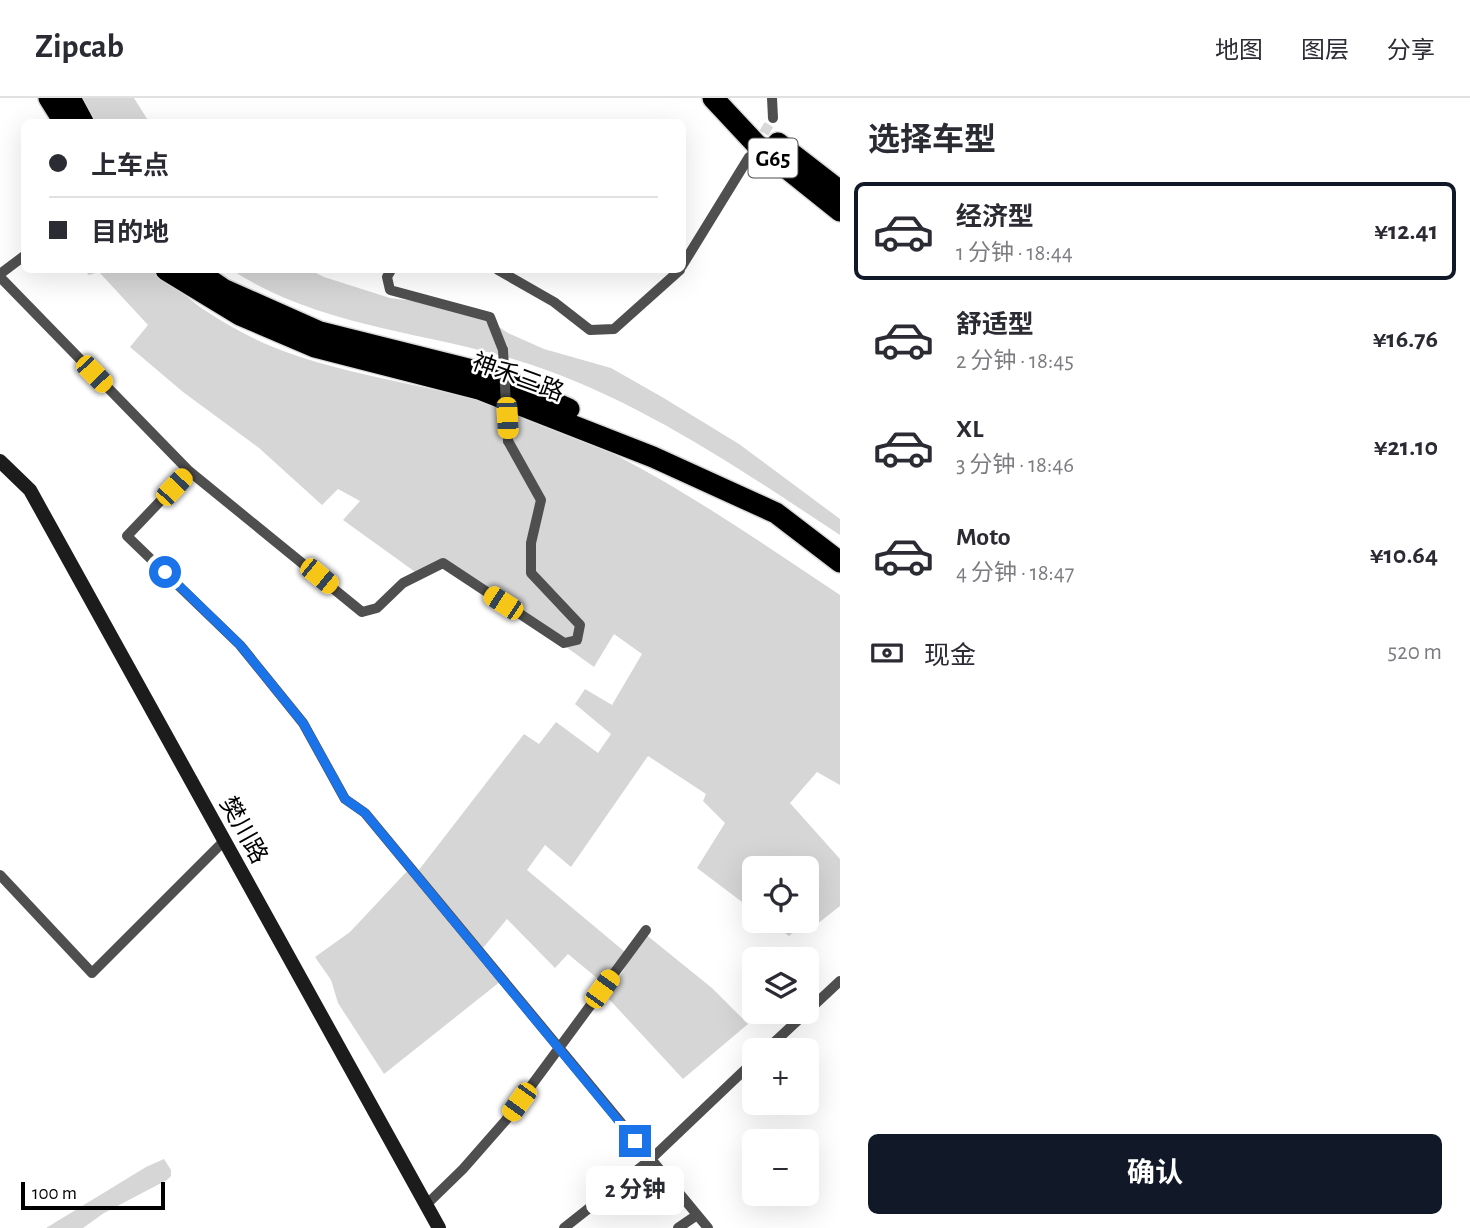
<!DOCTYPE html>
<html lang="zh">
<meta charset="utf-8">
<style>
:root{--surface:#fff;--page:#f7f7f7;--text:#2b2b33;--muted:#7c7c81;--line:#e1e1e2;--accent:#111827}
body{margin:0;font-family:"Alegreya Sans","Noto Sans SC",sans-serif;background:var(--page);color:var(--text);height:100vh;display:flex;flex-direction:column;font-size:26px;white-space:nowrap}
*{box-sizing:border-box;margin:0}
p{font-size:23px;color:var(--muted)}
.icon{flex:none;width:38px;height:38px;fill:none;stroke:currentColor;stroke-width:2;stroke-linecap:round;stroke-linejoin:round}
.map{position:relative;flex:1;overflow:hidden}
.side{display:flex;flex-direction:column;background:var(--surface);width:630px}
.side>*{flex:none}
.guide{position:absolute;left:21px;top:21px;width:665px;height:154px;border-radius:10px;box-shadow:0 7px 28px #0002;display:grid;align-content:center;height:154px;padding:0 28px;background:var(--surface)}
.buttons{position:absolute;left:742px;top:758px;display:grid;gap:14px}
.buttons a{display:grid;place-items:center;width:77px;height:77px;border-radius:10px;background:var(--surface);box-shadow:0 7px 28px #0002;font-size:35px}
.scale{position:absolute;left:21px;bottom:18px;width:144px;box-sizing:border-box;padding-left:7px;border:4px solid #000;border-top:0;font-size:19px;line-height:24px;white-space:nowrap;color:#000;-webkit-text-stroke:5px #fff;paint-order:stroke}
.end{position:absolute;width:32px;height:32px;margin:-16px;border:9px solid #1a73e8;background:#fff;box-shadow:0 0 0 4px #fff}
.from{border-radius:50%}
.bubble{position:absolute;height:49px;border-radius:10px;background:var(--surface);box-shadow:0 7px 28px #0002;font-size:23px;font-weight:700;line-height:49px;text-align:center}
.car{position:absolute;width:21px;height:42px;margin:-21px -10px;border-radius:9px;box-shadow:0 0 5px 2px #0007;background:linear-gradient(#f5c518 24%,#345 0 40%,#f5c518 0 76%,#345 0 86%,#f5c518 0)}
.guide b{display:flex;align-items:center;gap:24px;height:66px;font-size:26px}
.guide b+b{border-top:2px solid var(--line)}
.guide i{width:18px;height:18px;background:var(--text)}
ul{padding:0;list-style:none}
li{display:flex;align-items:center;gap:21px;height:98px;margin:0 14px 10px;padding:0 14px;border:4px solid transparent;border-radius:10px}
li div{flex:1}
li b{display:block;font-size:26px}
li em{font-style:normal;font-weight:700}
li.active{border-color:var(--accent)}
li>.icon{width:63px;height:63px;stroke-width:1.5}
h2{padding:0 28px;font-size:32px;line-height:84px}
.pay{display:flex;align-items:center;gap:18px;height:77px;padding:0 28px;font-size:26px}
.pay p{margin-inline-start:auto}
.cta{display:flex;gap:14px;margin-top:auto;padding:14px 28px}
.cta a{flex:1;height:80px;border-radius:10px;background:var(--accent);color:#fff;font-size:28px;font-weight:700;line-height:80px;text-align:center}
header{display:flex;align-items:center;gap:42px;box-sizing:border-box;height:98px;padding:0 35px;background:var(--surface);border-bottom:2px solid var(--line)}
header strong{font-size:33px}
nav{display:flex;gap:38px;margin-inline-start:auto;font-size:24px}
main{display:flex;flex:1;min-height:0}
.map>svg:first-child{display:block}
</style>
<header>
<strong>Zipcab</strong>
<nav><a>地图</a><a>图层</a><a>分享</a></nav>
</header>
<main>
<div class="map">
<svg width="840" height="1130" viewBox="0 0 840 1130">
<rect width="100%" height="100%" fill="#fff"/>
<!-- green -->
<path fill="#d6d6d6" d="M76 0H134L149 24H91Z
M84 172C104 172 128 168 148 172 158 173 191 203 203 211 225 226 249 239 273 249 350 280 435 286 513 313 633 354 736 428 840 497V687L817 674 790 705 840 761V808L807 834 801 828 789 838 768 823 807 822V770H754V813L697 770 725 725 703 703 706 696 648 658 571 769 545 747 527 772 625 854 603 885 568 856 555 870 507 821 478 856 501 883 384 976 338 905 331 882 315 859 350 834 409 771 415 777 524 636 539 646 556 624 598 655 611 636 575 606 585 591 612 607 642 556 614 536 594 569 447 464 418 476 343 422 360 403 338 391 322 407 259 350 183 294 130 249 148 227 99 174 89 177Z
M232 172H310L324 179 390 200 471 210 508 235 544 251 611 270 662 299 739 346 840 421V437C741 372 643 304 529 266 432 234 320 230 232 172Z
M644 835 712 890 748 926 683 981 608 900Z
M164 1061 171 1072V1078L167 1082 104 1115 83 1130H46L146 1069Z"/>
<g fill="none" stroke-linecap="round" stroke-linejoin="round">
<!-- street-tunnel -->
<path stroke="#d9d9d9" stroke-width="10" stroke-dasharray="10 5" stroke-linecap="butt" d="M756 48 773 20"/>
<defs>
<path id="highway" d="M49 0 64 24
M70 0 83 24
M713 0 755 45 840 113
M778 45 840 93
M166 172 240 217 315 249 479 291 653 359 776 415 840 464
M195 172 223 191 320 234 492 277 569 311"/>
</defs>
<!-- highway casing -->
<use href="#highway" stroke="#dbdbdb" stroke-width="24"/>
<!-- street -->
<path stroke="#4f4f4f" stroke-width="10" d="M772 0 773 20
M682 168 749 59
M391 172 387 179 390 192 490 219 503 252
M498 172 554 204 590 232 614 231 680 172
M0 176 24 158
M0 179 189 373
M508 343 541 402 531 445V475L580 527 577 542 564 545 443 465 403 485 377 510 362 514 189 373 127 438 240 547 303 625 345 701 365 715 708 1130
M0 777 92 875 224 743
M766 952 840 883
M426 1107 463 1071 506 1022 646 832
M564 1130 650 1062 754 963
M678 1130 697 1117"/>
<!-- secondary -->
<path stroke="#1c1c1c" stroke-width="14" d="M0 363 30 392 439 1130"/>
<!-- highway -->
<use href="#highway" stroke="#000" stroke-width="21"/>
<!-- street-bridge -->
<path stroke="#4f4f4f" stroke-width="10" d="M503 252 508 343"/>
</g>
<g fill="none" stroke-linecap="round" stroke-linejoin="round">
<!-- route -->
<path stroke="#1a73e8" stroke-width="9" d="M165 474 240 547 303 625 345 701 365 715 635 1043"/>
</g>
<g text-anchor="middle" stroke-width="5" stroke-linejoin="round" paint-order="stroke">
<!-- shield labels -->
<rect fill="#fff" stroke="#4c4c4c" stroke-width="2" x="748.5" y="40.5" width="49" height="39" rx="5"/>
<g font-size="23" font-weight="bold" fill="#000">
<text x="773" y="68">G65</text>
</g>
<!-- street labels -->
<g font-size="24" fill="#000" stroke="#fff">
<text transform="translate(518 279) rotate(20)" y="8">神禾三路</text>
<text transform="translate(244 732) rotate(61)" y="8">樊川路</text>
</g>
</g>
</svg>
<div class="buttons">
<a><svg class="icon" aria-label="locate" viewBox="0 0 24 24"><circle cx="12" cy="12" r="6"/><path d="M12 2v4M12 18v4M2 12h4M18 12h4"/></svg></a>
<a><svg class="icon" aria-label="layers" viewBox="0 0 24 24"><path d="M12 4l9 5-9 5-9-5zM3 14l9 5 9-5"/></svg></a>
<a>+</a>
<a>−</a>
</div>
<div class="scale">100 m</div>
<i class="end from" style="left:165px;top:474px"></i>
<i class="end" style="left:635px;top:1043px"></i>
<div class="bubble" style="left:586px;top:1068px;width:98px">2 分钟</div>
<i class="car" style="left:94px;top:276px;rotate:136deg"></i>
<i class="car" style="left:507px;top:320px;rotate:177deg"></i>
<i class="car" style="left:174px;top:389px;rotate:43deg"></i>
<i class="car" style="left:319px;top:478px;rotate:129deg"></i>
<i class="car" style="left:503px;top:505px;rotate:303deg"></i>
<i class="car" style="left:602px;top:891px;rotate:36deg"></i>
<i class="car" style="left:519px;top:1004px;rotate:216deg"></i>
<div class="guide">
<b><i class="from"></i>上车点</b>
<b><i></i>目的地</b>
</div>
</div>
<section class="side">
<h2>选择车型</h2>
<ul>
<li class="active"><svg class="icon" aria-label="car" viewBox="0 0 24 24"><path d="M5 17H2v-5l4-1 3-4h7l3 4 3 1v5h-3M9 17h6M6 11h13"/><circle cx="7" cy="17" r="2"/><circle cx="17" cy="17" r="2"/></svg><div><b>经济型</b><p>1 分钟 · 18:44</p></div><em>¥12.41</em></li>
<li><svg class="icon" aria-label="car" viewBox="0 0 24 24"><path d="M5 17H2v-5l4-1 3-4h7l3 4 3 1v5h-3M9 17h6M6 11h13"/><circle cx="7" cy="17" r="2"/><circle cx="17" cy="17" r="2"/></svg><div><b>舒适型</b><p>2 分钟 · 18:45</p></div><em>¥16.76</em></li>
<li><svg class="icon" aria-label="car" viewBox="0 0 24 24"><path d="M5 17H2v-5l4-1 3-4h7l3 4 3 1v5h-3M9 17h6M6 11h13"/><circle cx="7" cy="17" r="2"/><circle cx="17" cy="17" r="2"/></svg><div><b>XL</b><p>3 分钟 · 18:46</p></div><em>¥21.10</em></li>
<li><svg class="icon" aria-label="car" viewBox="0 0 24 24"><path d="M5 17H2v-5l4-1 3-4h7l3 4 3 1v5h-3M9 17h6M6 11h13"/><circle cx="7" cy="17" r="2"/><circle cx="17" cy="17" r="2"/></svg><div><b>Moto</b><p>4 分钟 · 18:47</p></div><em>¥10.64</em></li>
</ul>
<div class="pay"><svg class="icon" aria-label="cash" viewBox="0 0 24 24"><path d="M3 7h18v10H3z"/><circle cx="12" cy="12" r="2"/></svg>现金<p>520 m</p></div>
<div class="cta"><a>确认</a></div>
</section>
</main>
